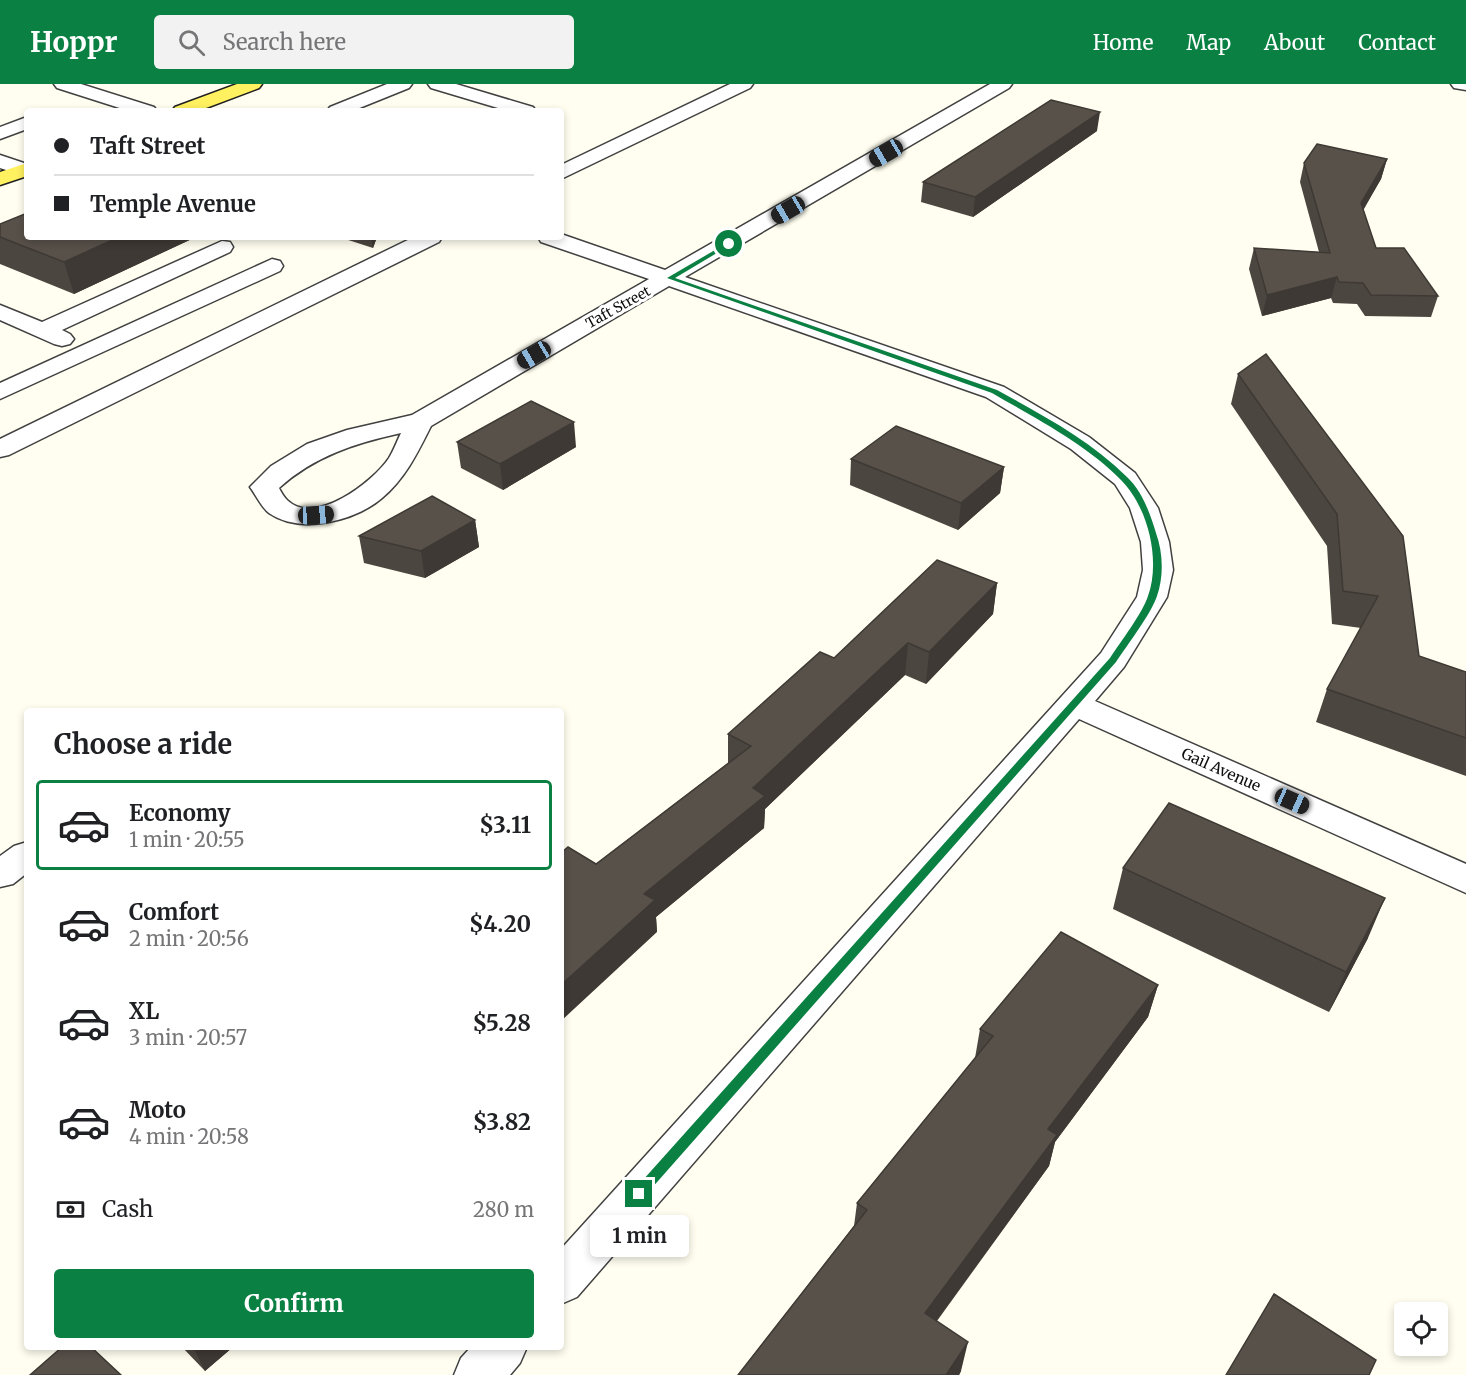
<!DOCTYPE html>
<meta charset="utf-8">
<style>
:root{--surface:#fff;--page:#f2f2f2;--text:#202124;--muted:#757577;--line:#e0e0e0;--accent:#0b8043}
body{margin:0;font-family:Merriweather,serif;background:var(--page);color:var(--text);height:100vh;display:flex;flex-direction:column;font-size:22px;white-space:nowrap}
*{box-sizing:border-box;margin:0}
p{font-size:20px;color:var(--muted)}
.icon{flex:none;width:33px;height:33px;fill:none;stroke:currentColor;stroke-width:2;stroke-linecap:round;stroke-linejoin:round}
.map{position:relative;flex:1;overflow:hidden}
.drawer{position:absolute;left:24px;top:624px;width:540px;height:642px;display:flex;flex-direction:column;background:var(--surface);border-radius:6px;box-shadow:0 3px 9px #0003}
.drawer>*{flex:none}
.top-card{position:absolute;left:24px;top:24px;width:540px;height:132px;border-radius:6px;box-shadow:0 3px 9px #0003;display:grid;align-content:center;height:132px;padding:0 30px;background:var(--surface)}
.fabs{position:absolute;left:1394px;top:1218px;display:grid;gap:12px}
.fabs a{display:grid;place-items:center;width:54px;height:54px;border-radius:6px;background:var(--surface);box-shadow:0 3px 9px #0003;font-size:30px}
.end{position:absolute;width:27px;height:27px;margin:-14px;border:8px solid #0b8043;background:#fff;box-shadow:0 0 0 3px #fff}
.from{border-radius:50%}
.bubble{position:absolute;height:42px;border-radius:6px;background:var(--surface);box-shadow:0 3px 9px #0003;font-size:20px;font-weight:700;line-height:42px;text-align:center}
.car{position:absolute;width:18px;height:36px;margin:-18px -9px;border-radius:8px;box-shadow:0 0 4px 2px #0007;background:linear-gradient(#222 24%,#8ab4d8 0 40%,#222 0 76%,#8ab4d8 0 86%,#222 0)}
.top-card b{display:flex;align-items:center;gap:21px;height:57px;font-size:22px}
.top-card b+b{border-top:2px solid var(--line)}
.top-card i{width:15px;height:15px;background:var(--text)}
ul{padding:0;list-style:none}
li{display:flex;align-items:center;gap:18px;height:90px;margin:0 12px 9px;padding:0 18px;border:3px solid transparent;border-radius:6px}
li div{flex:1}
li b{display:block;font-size:22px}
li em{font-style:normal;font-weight:700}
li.on{border-color:var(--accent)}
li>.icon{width:54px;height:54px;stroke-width:1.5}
h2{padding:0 30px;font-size:27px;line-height:72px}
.pay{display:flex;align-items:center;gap:15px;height:66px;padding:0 30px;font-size:22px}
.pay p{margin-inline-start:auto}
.button{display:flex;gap:12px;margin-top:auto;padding:12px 30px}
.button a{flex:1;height:69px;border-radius:6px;background:var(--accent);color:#fff;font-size:24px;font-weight:700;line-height:69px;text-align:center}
header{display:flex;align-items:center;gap:36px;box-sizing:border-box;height:84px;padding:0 30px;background:var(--accent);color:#fff}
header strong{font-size:28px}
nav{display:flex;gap:33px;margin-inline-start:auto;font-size:21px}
.search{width:420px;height:54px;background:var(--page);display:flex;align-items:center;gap:15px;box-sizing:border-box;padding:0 21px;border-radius:6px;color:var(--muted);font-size:22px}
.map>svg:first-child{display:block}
</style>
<header>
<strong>Hoppr</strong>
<div class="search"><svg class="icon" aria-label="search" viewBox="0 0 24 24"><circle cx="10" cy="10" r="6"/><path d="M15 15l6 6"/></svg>Search here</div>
<nav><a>Home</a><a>Map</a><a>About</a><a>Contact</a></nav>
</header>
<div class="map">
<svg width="1466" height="1291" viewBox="0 0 1466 1291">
<rect width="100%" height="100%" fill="#fffef0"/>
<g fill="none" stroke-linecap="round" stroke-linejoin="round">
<defs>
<path id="minor" d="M54 0H81L154 23 157 27H129L57 4Z
M387 0H412L409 4 352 27H327L330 23Z
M428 0H456L533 23 536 27H508L431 4Z
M730 0H753L750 4 561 95V81Z
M990 0H1012L1009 4 685 193 1004 303 1089 353 1135 389 1158 424 1169 458 1173 486 1167 513 1124 583 1095 617 1466 780V809L1079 635 577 1213 561 1220V1165L1101 569 1137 513 1143 486 1141 458 1130 424 1115 400 1071 365 986 313 669 202 431 342C418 368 405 395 382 414 355 437 301 451 269 429 262 424 256 411 250 403L271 382 307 360 347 346 412 331 649 195 541 158 538 153H561V150L665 186ZM401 349C397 357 394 366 389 374 373 398 315 443 287 416 284 413 281 408 279 404 314 372 356 359 401 349Z
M1451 0H1466V6L1454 4Z
M27 33V45L0 55V43Z
M0 71 27 80V93L0 84Z
M414 153H442L439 158 9 371 0 373V355Z
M222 157 230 158 233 163 230 168 62 246 70 250 74 255 70 260 62 262 54 260 0 236V221L42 238Z
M272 175 280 177 283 182 280 187 0 315V299Z
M27 758V789L13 800 0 803V772L14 762Z
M471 1263H527L520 1279 510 1291H454L461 1274Z"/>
<path id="major" d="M237 0H262L259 4 198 27H172L175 23Z
M27 79V92L0 101V88Z"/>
</defs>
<!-- minor casing -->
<use href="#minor" stroke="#414141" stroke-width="3"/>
<!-- major casing -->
<use href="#major" stroke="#1f1f1f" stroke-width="3"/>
<!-- minor -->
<use href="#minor" fill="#fff" fill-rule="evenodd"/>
<!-- major -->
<use href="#major" fill="#fff160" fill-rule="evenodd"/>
</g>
<!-- wall -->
<path fill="#4c4640" d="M1097 47 973 133 921 118 923 98Z
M1387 75 1381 95 1363 125 1376 164 1438 212 1431 233 1365 232 1357 220 1333 219 1331 214 1262 232 1249 185 1254 164 1319 168 1300 98 1304 79Z
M0 140 27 153H196L74 210 0 180Z
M339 153H377L373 164Z
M1238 290 1403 452 1419 572 1466 588V692L1316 638 1327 605 1361 544 1332 540 1327 462 1231 320Z
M457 358 576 363 503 406 461 384Z
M851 375 1004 383 1000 409 958 446 850 401Z
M475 436 479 463 425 494 364 479 359 452Z
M997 499 993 530 926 600 905 591 765 725 764 744 656 833 657 848 596 780 728 679V650L834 574Z
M1123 784 1368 854 1329 928 1113 825Z
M1158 901 1148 933 1055 1058 1049 1082 937 1237 961 1287 959 1291H738L854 1142 857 1119 975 974 980 945Z
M182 1263H233L205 1287Z"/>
<!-- shaded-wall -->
<path fill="#3e3934" d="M1100 28 1097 47 973 133 975 113Z
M1387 75 1381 95 1356 139 1361 119Z
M119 153H196L74 210 64 178Z
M371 153H377L373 164Z
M1337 193 1331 214 1262 232 1267 211Z
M574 338 576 363 503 406 500 380Z
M1004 383 1000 409 958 446 961 419Z
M475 436 479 463 425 494 421 467Z
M997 499 993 530 926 600 929 568Z
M908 559 905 591 765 725 764 744 656 833 657 848 561 937V901L644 810 753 704Z
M1385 814 1368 854 1329 928 1346 888Z
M1158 901 1148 933 1055 1058 1049 1082 920 1259 925 1229 1048 1045Z
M968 1258 961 1287 959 1291H946Z
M193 1263H233L205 1287Z"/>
<!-- building -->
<path fill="#58514a" stroke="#3e3934" stroke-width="1.5" d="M1051 16 1100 28 975 113 923 98Z
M1317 60 1387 75 1361 119 1376 164H1404L1438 212 1371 211 1363 199 1339 198 1337 193 1267 211 1254 164 1330 169 1304 79Z
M27 129V153H119L64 178 0 153V140Z
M1266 270 1403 452 1419 572 1466 588V654L1327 605 1378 512 1343 507 1337 430 1238 290Z
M531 317 574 338 500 380 457 358Z
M896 342 1004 383 961 419 851 375Z
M432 412 475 436 421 467 359 452Z
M937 476 997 499 929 568 908 559 753 704 765 712 644 810 655 816 561 901V769L568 763 596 780 751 662 728 650 820 568 834 574Z
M1169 719 1385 814 1346 888 1123 784Z
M1061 848 1158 901 1048 1045 1057 1051 925 1229 968 1258 946 1291H738L867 1126 857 1119 993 952 980 945Z
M1274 1210 1376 1276 1369 1291H1226Z
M62 1263H91L121 1291H30Z"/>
<!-- route -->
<path fill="#0b8043" d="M727 159 732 160 675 194 997 306C1042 331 1090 356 1127 393 1142 407 1150 429 1156 449 1163 468 1164 492 1157 512 1151 530 1128 560 1116 578L643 1114 639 1116 632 1110 634 1106 1110 574C1121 557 1142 530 1148 512 1161 476 1148 423 1121 396 1086 360 1035 334 992 309L667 194Z"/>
<g text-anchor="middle" stroke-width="6" stroke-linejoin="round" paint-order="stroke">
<!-- far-street labels -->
<g font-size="14" fill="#0e0e0e" stroke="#fff">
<text transform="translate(618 223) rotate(-29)" y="5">Taft Street</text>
</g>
<!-- street labels -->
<g font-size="15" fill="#0e0e0e" stroke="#fff">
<text transform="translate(1221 686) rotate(24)" y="5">Gail Avenue</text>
</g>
</g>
</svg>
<div class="fabs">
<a><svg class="icon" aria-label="locate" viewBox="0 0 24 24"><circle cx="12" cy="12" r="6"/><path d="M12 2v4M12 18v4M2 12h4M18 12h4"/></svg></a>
</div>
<i class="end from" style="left:729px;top:160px"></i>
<i class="end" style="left:639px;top:1110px"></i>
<div class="bubble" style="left:590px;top:1131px;width:99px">1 min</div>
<i class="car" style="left:886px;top:69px;rotate:240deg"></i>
<i class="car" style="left:788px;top:126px;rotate:240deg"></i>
<i class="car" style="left:534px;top:271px;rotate:240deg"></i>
<i class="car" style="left:316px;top:431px;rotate:87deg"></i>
<i class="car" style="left:1292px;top:717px;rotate:114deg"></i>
<div class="top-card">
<b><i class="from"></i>Taft Street</b>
<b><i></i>Temple Avenue</b>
</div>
<section class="drawer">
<h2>Choose a ride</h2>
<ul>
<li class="on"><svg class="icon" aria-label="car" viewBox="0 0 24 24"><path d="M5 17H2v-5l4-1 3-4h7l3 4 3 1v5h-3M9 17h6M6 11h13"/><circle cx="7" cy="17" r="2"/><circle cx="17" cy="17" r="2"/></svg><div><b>Economy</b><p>1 min · 20:55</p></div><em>$3.11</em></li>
<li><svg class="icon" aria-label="car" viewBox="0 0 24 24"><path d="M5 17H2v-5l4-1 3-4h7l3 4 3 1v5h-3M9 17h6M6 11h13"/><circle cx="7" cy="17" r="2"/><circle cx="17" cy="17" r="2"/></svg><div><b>Comfort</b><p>2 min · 20:56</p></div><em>$4.20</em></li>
<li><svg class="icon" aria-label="car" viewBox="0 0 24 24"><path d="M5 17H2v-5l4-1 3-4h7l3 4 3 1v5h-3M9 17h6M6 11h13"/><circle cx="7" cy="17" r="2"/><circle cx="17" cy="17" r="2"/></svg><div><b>XL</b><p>3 min · 20:57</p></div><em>$5.28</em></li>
<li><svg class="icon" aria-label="car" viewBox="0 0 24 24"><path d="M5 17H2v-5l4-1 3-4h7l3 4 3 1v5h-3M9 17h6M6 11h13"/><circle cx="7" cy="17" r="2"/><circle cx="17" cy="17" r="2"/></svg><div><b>Moto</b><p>4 min · 20:58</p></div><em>$3.82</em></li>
</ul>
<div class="pay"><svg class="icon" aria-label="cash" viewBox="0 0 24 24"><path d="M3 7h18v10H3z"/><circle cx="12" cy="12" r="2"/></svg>Cash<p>280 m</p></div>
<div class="button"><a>Confirm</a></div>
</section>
</div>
